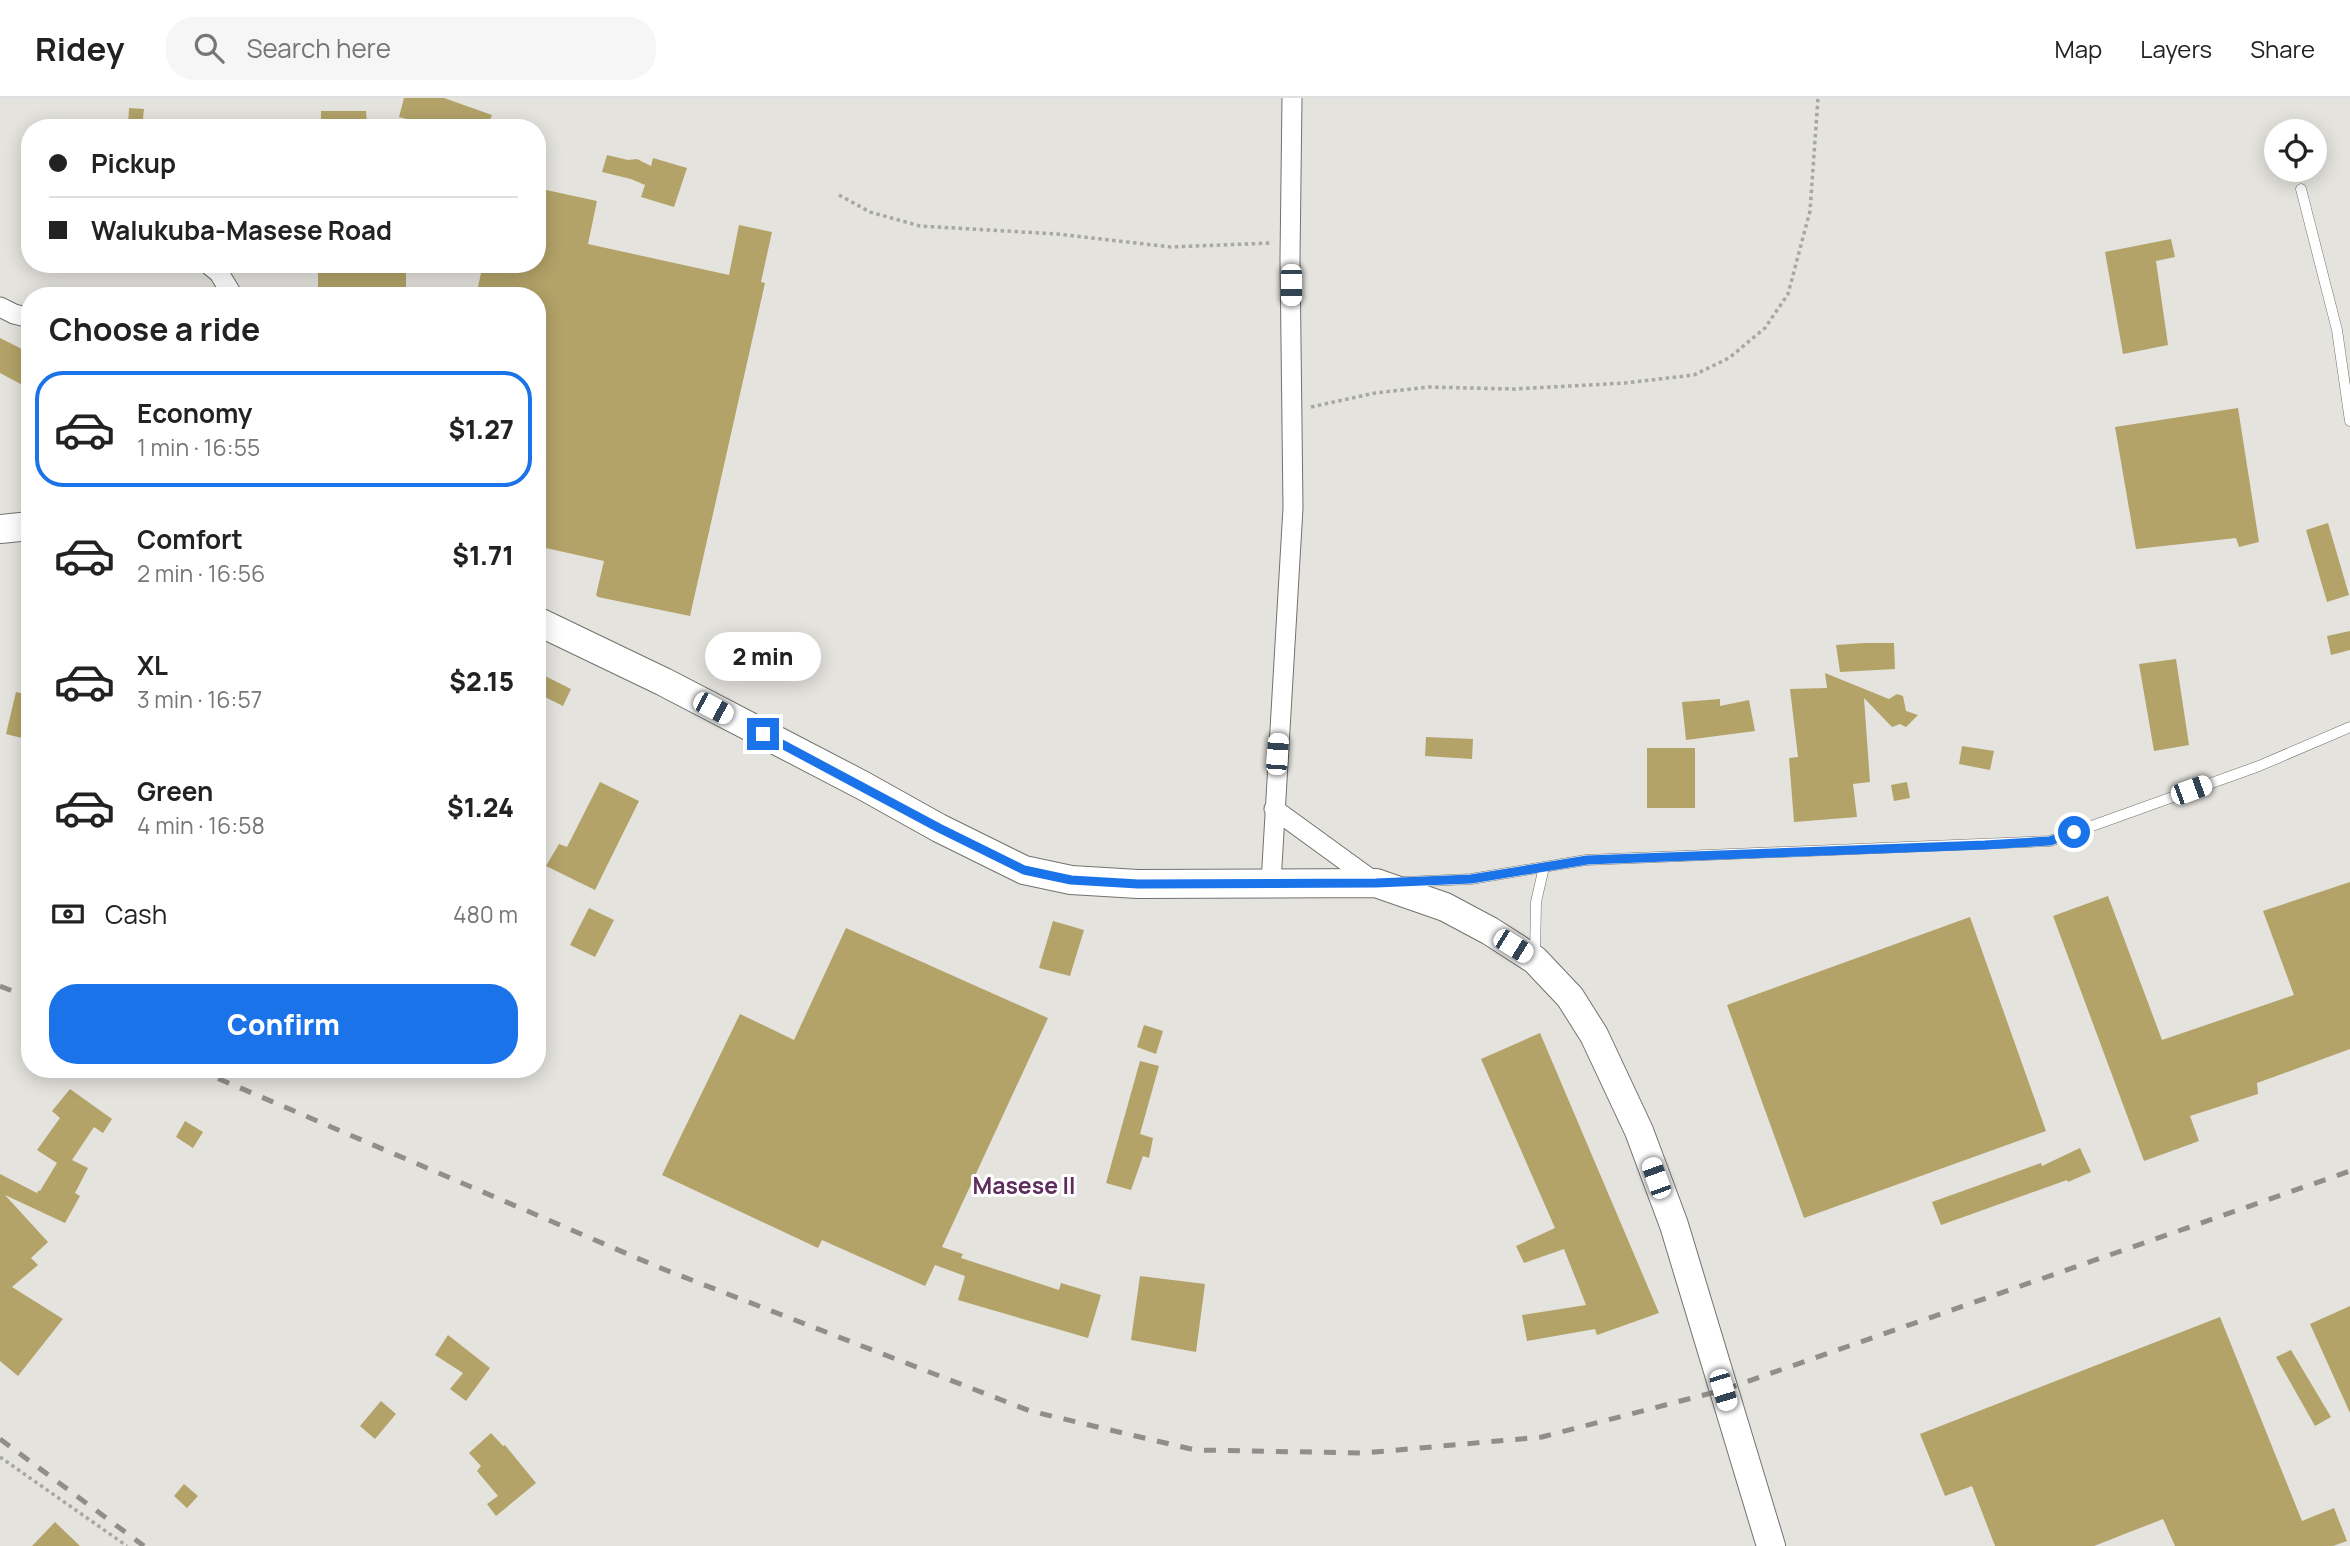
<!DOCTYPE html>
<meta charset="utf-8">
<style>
:root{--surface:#fff;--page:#f6f6f6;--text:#222;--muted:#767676;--line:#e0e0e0;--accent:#1a73e8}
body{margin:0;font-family:Manrope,sans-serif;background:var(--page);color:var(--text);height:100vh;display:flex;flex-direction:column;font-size:26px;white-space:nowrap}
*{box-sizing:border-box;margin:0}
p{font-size:23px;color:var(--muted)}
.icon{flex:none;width:38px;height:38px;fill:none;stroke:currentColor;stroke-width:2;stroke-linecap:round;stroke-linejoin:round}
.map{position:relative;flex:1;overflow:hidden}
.sheet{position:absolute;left:21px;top:189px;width:525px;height:791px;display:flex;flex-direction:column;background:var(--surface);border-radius:28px;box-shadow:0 4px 18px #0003}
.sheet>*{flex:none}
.banner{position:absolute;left:21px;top:21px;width:525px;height:154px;border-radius:28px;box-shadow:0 4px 18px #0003;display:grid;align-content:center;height:154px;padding:0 28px;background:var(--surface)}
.buttons{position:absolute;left:2264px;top:21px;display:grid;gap:14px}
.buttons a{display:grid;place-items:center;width:63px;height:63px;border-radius:50%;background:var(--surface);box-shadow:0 4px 18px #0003;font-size:35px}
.end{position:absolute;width:32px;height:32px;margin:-16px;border:9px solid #1a73e8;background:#fff;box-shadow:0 0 0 4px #fff}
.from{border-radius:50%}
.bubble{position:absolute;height:49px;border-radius:24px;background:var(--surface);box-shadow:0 4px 18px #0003;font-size:23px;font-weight:800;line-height:49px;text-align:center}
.car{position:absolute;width:21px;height:42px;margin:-21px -10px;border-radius:9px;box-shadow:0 0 5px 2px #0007;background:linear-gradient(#fff 24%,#345 0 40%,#fff 0 76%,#345 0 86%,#fff 0)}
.banner b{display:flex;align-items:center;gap:24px;height:66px;font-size:26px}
.banner b+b{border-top:2px solid var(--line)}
.banner i{width:18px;height:18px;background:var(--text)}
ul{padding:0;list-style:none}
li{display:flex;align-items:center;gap:21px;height:116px;margin:0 14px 10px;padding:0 14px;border:4px solid transparent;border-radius:28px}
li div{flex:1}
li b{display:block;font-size:26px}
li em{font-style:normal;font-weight:800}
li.active{border-color:var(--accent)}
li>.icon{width:63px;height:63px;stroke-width:1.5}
h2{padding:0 28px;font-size:32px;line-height:84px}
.pay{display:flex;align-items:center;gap:18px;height:77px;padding:0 28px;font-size:26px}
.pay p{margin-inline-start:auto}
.button{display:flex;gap:14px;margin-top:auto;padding:14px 28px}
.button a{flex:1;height:80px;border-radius:28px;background:var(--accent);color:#fff;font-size:28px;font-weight:800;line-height:80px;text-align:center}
header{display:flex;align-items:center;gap:42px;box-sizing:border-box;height:98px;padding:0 35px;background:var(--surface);border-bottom:2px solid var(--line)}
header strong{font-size:33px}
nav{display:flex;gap:38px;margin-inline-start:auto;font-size:24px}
.search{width:490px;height:63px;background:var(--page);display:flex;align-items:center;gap:18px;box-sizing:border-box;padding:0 24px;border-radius:28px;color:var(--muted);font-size:26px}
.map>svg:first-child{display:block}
</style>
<header>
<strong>Ridey</strong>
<div class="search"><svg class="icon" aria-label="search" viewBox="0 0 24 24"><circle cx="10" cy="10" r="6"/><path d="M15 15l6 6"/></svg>Search here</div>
<nav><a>Map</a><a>Layers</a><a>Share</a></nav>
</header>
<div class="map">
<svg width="2350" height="1448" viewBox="0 0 2350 1448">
<rect width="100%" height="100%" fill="#e4e3de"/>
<!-- building -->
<path fill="#b3a369" d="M404 0H444L492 17 487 30H430L431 27 399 19Z
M129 10 144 11 142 30H128Z
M321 13H366L367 28 321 30Z
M607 57 628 62 637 61 651 68 653 60 687 70 674 109 641 99 645 87 631 81 602 74Z
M537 90 597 103 588 146 729 177 739 127 772 134 761 184 765 185 690 518 598 499 596 497 604 463 537 448V198H476L483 166H537Z
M2171 141 2175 159 2156 163 2168 247 2123 256 2105 154Z
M318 166H406V198H318Z
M0 240 30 255V291L0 275Z
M2238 310 2259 444 2239 449 2236 440 2136 451 2115 329Z
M2328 425 2349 497 2327 504 2306 432Z
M2350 533V552L2331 557 2327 538Z
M1865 545H1894L1895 571 1840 574 1836 547Z
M2176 561 2189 647 2154 653 2139 566Z
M537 574 571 591 563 608 537 595Z
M1825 575 1889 601 1897 596 1903 598 1906 613 1918 617 1906 629 1900 626 1892 629 1864 600 1870 684 1853 686 1857 719 1794 724 1789 660 1798 659 1790 591 1827 590Z
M16 594 30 597V642L6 636Z
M1720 601V608L1749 602 1755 633 1686 642 1682 604Z
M1426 639 1473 641 1472 661 1425 658Z
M1962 648 1994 653 1990 672 1959 666Z
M1647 650H1695V710H1647Z
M600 684 639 703 595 792 546 768 559 746 567 749Z
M1907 684 1910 700 1894 703 1891 687Z
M2350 784V951L2257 985 2258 996 2190 1018 2199 1043 2144 1063 2053 818 2108 798 2162 942 2294 897 2263 813Z
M589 810 614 822 595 859 570 847Z
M1970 819 2046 1033 1804 1120 1727 907Z
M1053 823 1084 832 1070 878 1039 870Z
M846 830 1048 920 942 1149 963 1156 961 1160 1059 1192 1061 1185 1101 1197 1088 1240 958 1202 965 1178 935 1167 925 1188 822 1142 818 1150 662 1077 740 916 794 942Z
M1144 927 1163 933 1156 956 1137 949Z
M1540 935 1659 1215 1597 1237 1595 1231 1527 1243 1522 1217 1586 1207 1564 1151 1524 1165 1516 1148 1555 1130 1481 961Z
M1140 963 1159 968 1140 1036 1153 1040 1149 1060 1143 1058 1131 1092 1106 1085Z
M70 991 112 1021 103 1035 94 1029 72 1062 88 1070 75 1095 80 1098 65 1125 5 1097 48 1144 31 1160 38 1167 12 1189 63 1221 18 1278 0 1263V1076L37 1095 39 1092 40 1093 57 1065 37 1052 60 1020 52 1013Z
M185 1023 203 1034 193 1050 176 1039Z
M2080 1050 2091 1074 2068 1084 2067 1082 1941 1127 1932 1104 2041 1065 2042 1068Z
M1140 1178 1205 1186 1196 1254 1131 1242Z
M2350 1208V1315L2310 1226Z
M2220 1219 2302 1423 2334 1410 2347 1443 2333 1448H2175L2163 1421 2094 1448H1995L1972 1388 1945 1398 1920 1336Z
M448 1237 490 1270 466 1303 450 1291 463 1275 435 1257Z
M2291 1252 2331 1319 2315 1328 2276 1259Z
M381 1303 396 1316 375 1341 360 1328Z
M491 1335 503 1348 505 1347 536 1385 496 1418 487 1406 498 1398 477 1373 481 1368 469 1355Z
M184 1386 198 1398 187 1410 174 1398Z
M55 1424 80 1448H32Z"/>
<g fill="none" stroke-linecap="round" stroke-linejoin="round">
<defs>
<path id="lane" d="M2301 91 2337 232 2350 323
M1404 784 1471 781 1586 762 2050 743 2259 668 2350 629
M1535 858 1536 804 1544 769"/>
<path id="street" d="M208 166 219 175 233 198
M0 209 14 216 30 220
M1274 711 1376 785
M1271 785 1293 410 1290 161 1292 0"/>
<path id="secondary" d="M0 431 30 428
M537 523 664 584 862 687 939 730 1024 772 1071 782 1138 786 1376 785 1445 809 1490 833 1535 862 1570 899 1594 937 1639 1033 1674 1127 1771 1448"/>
</defs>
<!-- lane casing -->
<use href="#lane" stroke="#73726e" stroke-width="11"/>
<!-- street casing -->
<use href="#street" stroke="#73726e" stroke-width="21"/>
<!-- secondary casing -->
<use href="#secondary" stroke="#73726e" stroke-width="30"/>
<!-- path -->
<path stroke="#a7a7a3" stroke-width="3.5" stroke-dasharray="3.5 3.5" stroke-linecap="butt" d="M839 97 870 114 920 128 1057 136 1171 149 1271 145
M1311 309 1375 295 1429 289 1514 291 1625 285 1694 277 1729 260 1765 230 1788 196 1810 113 1818 0
M0 1359 127 1448"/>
<!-- lane -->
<use href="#lane" stroke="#fff" stroke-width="10"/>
<!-- street -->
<use href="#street" stroke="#fff" stroke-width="19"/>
<!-- secondary -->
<use href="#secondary" stroke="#fff" stroke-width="28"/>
<!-- rail -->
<path stroke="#8f8e8b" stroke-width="5" stroke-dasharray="12 12" stroke-linecap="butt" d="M0 888 30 900
M196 971 658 1169 1030 1313 1195 1352 1364 1355 1542 1339 1723 1292 2350 1073
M0 1341 144 1448"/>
</g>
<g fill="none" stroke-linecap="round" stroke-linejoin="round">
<!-- route -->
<path stroke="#1a73e8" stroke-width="9" d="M763 636 939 730 1024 772 1071 782 1138 786 1376 785 1471 781 1587 762 1985 747 2050 743 2074 734"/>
</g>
<g text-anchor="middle" stroke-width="6" stroke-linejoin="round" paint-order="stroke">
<!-- quarter labels -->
<g font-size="23" font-weight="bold" fill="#5f2d5d" stroke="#fff">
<text x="1024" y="1096">Masese II</text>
</g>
</g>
</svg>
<div class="buttons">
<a><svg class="icon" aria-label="locate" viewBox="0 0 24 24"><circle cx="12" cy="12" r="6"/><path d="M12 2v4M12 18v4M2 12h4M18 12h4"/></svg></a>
</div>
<i class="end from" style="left:2074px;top:734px"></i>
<i class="end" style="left:763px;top:636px"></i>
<div class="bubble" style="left:705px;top:534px;width:116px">2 min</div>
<i class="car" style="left:1291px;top:187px;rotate:180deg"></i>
<i class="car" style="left:713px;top:610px;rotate:118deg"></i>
<i class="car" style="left:1277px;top:656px;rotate:4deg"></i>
<i class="car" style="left:2191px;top:692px;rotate:70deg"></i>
<i class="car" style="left:1513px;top:848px;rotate:122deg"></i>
<i class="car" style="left:1656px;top:1080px;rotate:340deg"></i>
<i class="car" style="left:1723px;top:1292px;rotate:163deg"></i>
<div class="banner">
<b><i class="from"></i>Pickup</b>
<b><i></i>Walukuba-Masese Road</b>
</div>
<section class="sheet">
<h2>Choose a ride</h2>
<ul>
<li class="active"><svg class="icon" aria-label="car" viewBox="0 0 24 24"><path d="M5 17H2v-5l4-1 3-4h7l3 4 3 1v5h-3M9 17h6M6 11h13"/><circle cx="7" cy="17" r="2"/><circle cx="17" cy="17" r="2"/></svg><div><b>Economy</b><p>1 min · 16:55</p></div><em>$1.27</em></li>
<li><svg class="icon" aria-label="car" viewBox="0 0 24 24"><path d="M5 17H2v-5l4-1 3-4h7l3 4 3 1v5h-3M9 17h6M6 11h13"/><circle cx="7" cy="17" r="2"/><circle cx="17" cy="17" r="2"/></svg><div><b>Comfort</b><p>2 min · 16:56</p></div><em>$1.71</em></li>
<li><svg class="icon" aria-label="car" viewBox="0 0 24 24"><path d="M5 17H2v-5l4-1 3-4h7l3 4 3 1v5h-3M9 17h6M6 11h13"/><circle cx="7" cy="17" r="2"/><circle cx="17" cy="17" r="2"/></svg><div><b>XL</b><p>3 min · 16:57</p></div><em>$2.15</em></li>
<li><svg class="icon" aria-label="car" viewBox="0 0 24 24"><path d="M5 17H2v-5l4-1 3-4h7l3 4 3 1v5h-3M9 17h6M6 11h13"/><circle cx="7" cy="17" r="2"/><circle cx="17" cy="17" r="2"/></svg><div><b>Green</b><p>4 min · 16:58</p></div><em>$1.24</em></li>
</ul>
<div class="pay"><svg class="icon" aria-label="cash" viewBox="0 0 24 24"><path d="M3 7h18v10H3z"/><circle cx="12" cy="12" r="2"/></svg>Cash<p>480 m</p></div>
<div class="button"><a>Confirm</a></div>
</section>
</div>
